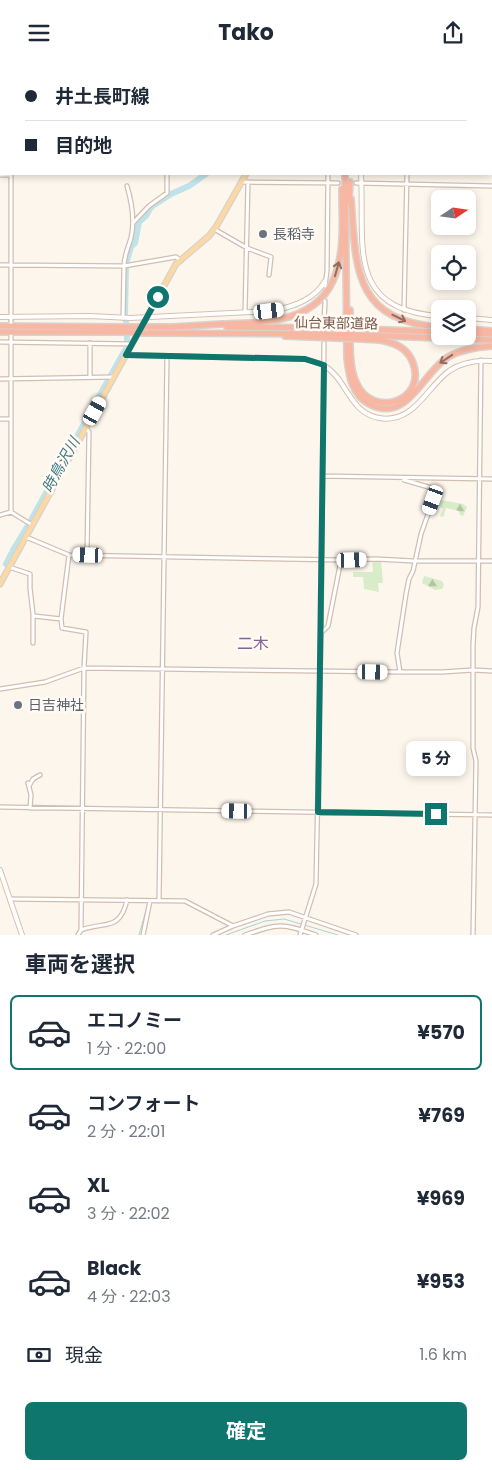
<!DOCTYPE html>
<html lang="ja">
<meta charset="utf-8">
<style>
:root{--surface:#fff;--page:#f2f2f3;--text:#1f2937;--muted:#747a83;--line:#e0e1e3;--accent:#0f766e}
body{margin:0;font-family:Poppins,"Noto Sans JP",sans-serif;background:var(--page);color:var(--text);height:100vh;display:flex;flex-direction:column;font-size:19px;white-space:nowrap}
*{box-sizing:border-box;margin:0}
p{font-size:16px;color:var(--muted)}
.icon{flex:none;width:28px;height:28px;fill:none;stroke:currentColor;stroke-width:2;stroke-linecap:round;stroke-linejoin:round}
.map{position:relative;height:870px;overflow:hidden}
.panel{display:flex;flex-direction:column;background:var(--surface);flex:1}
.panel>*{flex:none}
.hud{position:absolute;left:0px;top:0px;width:492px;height:110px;box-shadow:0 2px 8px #0003;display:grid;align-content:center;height:110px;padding:0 25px;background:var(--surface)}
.needle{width:32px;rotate:77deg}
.fabs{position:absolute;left:431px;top:125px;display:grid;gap:10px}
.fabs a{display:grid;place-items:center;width:45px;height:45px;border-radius:8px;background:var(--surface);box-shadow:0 2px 8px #0003;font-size:25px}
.end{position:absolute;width:22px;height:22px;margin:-11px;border:6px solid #0f766e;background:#fff;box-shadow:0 0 0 2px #fff}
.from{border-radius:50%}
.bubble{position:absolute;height:35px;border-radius:8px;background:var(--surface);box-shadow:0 2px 8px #0003;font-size:16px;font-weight:700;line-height:35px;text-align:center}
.car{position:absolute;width:15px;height:30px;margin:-15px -8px;border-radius:6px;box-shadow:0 0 4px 1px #0007;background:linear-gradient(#fff 24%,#345 0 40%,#fff 0 76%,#345 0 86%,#fff 0)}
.hud b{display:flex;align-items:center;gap:18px;height:48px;font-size:19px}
.hud b+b{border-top:1px solid var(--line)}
.hud i{width:12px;height:12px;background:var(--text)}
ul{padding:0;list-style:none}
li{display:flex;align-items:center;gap:15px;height:75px;margin:0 10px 8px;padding:0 15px;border:2px solid transparent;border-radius:8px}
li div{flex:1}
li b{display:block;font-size:19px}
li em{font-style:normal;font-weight:700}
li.selected{border-color:var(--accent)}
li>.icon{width:45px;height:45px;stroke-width:1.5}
h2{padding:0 25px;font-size:22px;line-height:60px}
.pay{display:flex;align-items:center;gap:12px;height:55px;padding:0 25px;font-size:19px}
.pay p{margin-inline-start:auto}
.action{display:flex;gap:10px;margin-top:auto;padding:10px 25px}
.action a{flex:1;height:58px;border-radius:8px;background:var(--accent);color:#fff;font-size:20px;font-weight:700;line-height:58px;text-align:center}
header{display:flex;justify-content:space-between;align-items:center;height:65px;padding:0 25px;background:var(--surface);font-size:22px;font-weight:700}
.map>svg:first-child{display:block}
</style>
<header><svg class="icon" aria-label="menu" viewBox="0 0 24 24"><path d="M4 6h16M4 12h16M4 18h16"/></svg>Tako<svg class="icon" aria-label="share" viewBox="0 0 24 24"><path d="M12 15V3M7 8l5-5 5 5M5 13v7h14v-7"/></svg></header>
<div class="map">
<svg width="492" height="870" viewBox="0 0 492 870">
<defs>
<pattern id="forest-firs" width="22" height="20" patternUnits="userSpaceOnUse" patternTransform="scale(1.25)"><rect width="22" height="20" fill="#d8ecc9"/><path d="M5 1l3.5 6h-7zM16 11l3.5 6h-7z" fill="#b4c2a5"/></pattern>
</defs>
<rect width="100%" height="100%" fill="#fdf6ec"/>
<!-- green -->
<path fill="#d8ecc9" d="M372 496H381L383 518H378L379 527 364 524 363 512H353V507H373Z"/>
<!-- forest -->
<path fill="url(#forest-firs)" d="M436 434 463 439 467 442 463 451 460 450 459 446 446 443 444 451 441 452 440 450 443 444 437 439Z
M424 511 442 516 444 520 442 524 435 525 422 518Z"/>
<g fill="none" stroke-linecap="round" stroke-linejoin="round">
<!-- stream -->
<path stroke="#a5d3da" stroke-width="1" d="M88 1V0
M0 40H1
M139 870 147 842
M226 870 265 856 284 854 338 870"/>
<!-- river -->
<path stroke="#bfe3e8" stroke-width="6" d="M297 1 298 0
M126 199 131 182 135 178 139 157 146 151 151 142 171 129 189 121 206 109
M125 248 126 203
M126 256 127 275
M111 310 125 285
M30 457 107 317
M13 485 27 462
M6 499 11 489"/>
<defs>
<path id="street" d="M11 0V1
M317 0V1
M90 1V0
M168 1V0
M294 1V0
M409 1V0
M0 37H1
M0 110H11
M241 117 338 118
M356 118 492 121
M127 121C132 138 135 156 131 173 128 183 124 191 124 201L176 192 180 195
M133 158 149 141 167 128V109
M214 164 247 183 271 192 269 210
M0 200H11V109
M325 221 327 206 328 109
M404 245 407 109
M245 247 248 117
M324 257 325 236
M11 258V200L124 201 123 253
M11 271V447L32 460
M0 277 132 279
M90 278V312
M0 314 113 312
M0 354H11
M86 363 89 367 87 490
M323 411 492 414
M0 450 11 447
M26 472 69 490 341 495 376 494 414 496H492
M69 490 61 554 62 563 86 567 84 603 81 865C104 856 120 867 127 835
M9 502 30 509V523L33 549 34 551 61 554
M33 550V578
M321 568 324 278
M400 607 397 588 406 529 409 514 413 506 421 469 433 435 439 427V425L404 415 403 413
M0 624 45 617 84 603 400 607H442L473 605 492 606
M28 718 31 730 30 743
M29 721 33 714 40 710
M0 742 492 750
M10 834 185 836 233 861 268 849 289 847 356 870
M159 836 167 292
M78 870 81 865
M143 870 150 836
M213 870 233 861
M245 870C280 858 281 858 316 870
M300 870 316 819 321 568 328 561 341 495
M473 870 476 696 473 683V580L474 563 478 542 481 295"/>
<path id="secondary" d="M346 0V1
M361 109C365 180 345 245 440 251
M0 252 90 251 130 253 269 246C290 243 314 236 325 216
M468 253 492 255
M126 290 305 294C311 296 317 297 323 300 347 313 349 348 379 353 414 359 426 323 449 306 462 297 476 295 492 296
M0 805 22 870"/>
<path id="primary" d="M301 1 302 0
M0 519 176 199 209 171 216 162 246 109"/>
<path id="highway" d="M329 0 330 1
M335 0 336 1
M345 109 347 293C349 311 352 330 369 339 408 359 422 308 448 292 462 284 476 282 492 281
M351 134C356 204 354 256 440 262
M349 136 350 117
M350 245C351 265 347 298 356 317 372 355 427 336 413 298 409 287 400 280 388 277 380 274 370 275 362 274
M0 261 125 262
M148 262H174
M172 262C188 261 205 260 222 259 265 258 320 258 336 208 345 182 342 152 342 124
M227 262 337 263
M361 264 440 267
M468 264 492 266
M0 267H125
M145 268 337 269
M468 268 492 269
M361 270 492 275
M285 271 336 273"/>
</defs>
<!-- street casing -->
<use href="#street" stroke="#d1beb0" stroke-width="5.5"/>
<!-- secondary casing -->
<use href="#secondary" stroke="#d6c0b0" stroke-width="6"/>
<!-- primary casing -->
<use href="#primary" stroke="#dad1cd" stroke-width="7"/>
<!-- highway casing -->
<use href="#highway" stroke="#dad1cd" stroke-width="8"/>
<!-- street -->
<use href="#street" stroke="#fff" stroke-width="3"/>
<!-- secondary -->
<use href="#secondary" stroke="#fff" stroke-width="4"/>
<!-- primary -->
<use href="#primary" stroke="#fbd9a5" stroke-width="4.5"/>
<!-- highway -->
<use href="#highway" stroke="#f7b7a3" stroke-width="5"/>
<defs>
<path id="highway-bridge" d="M125 262H148
M337 263 361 264
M125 267 145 268
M337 269 361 270
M336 273 362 274"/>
</defs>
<!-- highway-bridge casing -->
<use href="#highway-bridge" stroke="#dad1cd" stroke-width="8" stroke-linecap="butt"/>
<!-- highway-bridge -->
<use href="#highway-bridge" stroke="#f7b7a3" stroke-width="5"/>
</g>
<!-- one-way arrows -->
<defs><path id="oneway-shaft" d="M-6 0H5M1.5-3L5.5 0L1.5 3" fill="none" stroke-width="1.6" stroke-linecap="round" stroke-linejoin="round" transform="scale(1.25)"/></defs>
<g stroke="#936e5e">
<use href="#oneway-shaft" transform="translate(337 204) rotate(-74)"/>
<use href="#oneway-shaft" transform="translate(399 253) rotate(26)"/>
<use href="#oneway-shaft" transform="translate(446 294) rotate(146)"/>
</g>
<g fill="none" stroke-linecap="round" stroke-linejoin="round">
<!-- route -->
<path stroke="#0f766e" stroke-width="6" d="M158 232 126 290 305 294 324 300 318 747 436 749"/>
</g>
<!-- markers -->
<g fill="#6b7280" stroke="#fffaf3" stroke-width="2">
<circle cx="263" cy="169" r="5"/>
<circle cx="18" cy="640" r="5"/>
</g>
<g text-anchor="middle" stroke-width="5" stroke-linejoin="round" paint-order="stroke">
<!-- worship labels -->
<g font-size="14" fill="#5b616d" stroke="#fffaf3" text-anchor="start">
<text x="273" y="174">長稻寺</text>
<text x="28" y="645">日吉神社</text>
</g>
<!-- street labels -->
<g font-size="14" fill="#7a5c4d" stroke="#fffaf3">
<text transform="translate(336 258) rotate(1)" y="5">仙台東部道路</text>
</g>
<!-- water labels -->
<g font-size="15" font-style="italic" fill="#437c86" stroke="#fffaf3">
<text transform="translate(61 400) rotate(-61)" y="5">時鳥沢川</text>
</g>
<!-- quarter labels -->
<g font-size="16" fill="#846695" stroke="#fffaf3">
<text x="253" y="584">二木</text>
</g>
</g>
</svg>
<div class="fabs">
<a><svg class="needle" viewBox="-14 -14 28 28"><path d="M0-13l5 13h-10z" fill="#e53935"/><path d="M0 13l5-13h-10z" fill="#747a83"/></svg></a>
<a><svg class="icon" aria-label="locate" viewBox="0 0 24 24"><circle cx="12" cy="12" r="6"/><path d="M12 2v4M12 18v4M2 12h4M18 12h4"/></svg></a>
<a><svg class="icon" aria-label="layers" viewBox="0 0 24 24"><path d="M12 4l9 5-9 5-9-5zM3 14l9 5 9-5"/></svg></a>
</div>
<i class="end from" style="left:158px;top:232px"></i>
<i class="end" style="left:436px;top:749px"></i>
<div class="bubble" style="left:406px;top:676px;width:60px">5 分</div>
<i class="car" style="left:269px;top:246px;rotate:83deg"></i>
<i class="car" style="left:95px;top:346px;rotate:29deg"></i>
<i class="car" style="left:433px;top:435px;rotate:200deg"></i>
<i class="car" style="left:88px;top:490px;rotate:272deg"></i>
<i class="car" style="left:352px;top:495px;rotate:88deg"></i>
<i class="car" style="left:373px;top:607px;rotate:91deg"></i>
<i class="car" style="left:237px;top:746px;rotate:271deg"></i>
<div class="hud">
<b><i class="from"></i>井土長町線</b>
<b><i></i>目的地</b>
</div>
</div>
<section class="panel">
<h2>車両を選択</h2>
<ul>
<li class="selected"><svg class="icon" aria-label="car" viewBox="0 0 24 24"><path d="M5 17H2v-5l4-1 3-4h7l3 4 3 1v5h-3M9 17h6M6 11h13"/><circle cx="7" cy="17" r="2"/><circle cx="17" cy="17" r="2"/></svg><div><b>エコノミー</b><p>1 分 · 22:00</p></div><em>¥570</em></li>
<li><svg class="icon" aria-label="car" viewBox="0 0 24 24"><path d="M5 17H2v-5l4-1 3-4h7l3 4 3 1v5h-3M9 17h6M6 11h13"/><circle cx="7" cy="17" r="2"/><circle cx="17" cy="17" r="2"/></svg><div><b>コンフォート</b><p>2 分 · 22:01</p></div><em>¥769</em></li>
<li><svg class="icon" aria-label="car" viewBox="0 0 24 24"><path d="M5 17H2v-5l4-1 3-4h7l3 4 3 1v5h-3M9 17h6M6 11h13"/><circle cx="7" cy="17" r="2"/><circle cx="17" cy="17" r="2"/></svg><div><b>XL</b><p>3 分 · 22:02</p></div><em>¥969</em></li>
<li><svg class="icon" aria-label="car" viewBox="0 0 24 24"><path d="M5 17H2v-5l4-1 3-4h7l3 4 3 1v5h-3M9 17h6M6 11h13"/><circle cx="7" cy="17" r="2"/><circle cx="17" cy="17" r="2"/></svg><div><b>Black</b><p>4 分 · 22:03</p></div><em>¥953</em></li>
</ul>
<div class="pay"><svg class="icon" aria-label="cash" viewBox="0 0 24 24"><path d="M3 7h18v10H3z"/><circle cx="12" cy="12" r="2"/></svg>現金<p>1.6 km</p></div>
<div class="action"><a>確定</a></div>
</section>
